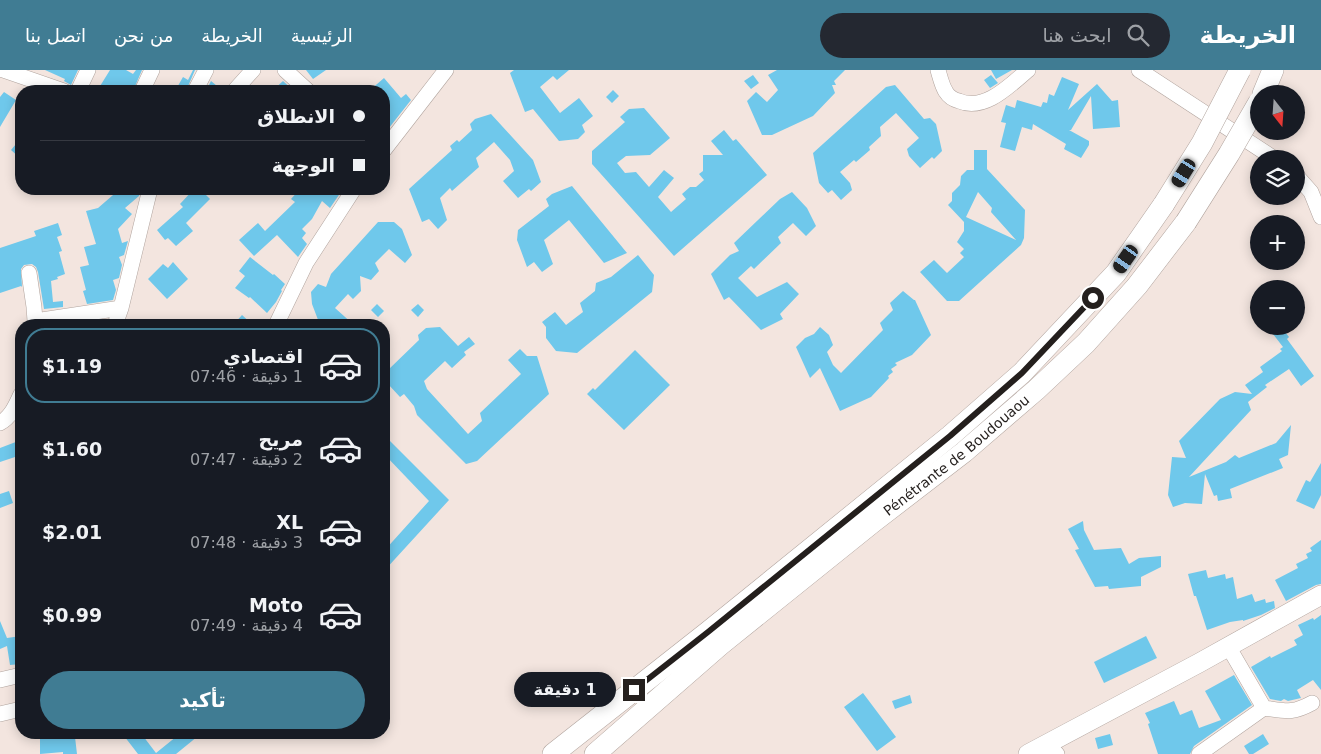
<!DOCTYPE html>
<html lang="ar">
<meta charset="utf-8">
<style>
:root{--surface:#171b24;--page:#242831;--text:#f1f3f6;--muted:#9ea1a6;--line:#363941;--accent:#407c93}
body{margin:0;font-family:"DejaVu Sans","Noto Naskh Arabic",sans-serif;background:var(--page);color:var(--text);direction:rtl;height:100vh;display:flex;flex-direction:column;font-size:19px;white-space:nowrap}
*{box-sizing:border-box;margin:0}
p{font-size:16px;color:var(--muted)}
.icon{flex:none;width:28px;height:28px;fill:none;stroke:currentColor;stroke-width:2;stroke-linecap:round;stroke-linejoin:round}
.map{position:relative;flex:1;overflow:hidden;direction:ltr}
.drawer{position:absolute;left:15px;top:249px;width:375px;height:420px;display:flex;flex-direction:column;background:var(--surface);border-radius:20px;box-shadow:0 2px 12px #0003;direction:rtl}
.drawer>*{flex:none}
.guide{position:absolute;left:15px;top:15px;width:375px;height:110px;border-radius:20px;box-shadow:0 2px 12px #0003;direction:rtl;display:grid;align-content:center;height:110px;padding:0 25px;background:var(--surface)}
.needle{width:32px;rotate:163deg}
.tools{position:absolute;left:1250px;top:15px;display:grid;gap:10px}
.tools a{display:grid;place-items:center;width:55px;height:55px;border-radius:50%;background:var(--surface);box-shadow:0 2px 12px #0003;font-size:25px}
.end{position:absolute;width:22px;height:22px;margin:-11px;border:6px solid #241f1d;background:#fff;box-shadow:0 0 0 2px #fff}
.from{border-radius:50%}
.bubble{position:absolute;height:35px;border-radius:18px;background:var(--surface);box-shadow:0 2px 12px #0003;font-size:16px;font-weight:800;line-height:35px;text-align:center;direction:rtl}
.car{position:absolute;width:15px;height:30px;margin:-15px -8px;border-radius:6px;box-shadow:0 0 4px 1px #0007;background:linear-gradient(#222 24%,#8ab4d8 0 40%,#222 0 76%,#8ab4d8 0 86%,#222 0)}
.guide b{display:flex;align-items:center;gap:18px;height:48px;font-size:19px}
.guide b+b{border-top:1px solid var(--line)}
.guide i{width:12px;height:12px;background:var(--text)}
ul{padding:9px 0 0;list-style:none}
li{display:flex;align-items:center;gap:15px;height:75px;margin:0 10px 8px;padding:0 15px;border:2px solid transparent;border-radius:20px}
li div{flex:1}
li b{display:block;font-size:19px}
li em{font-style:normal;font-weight:800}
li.current{border-color:var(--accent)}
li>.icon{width:45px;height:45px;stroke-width:1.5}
.cta{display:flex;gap:10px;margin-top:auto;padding:10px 25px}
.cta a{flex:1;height:58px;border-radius:30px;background:var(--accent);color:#fff;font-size:20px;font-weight:800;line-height:58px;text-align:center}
header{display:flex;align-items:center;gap:30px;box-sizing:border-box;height:70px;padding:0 25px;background:var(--accent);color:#fff}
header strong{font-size:24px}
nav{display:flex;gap:28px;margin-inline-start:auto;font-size:18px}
.search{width:350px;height:45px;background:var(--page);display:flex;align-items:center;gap:12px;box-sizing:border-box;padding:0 18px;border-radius:28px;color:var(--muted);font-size:19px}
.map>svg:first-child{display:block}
</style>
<header>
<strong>الخريطة</strong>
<div class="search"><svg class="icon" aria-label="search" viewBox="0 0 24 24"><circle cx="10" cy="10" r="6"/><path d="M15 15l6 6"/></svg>ابحث هنا</div>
<nav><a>الرئيسية</a><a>الخريطة</a><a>من نحن</a><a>اتصل بنا</a></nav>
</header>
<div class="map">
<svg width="1321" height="684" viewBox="0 0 1321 684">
<rect width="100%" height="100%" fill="#f3e5df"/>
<!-- building -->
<path fill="#6fc8eb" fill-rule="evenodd" d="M45 0H78L71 15 64 11 65 9Z
M110 0H126L133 4 136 0H142L133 21H97Z
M193 0H195L186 21H175L183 7 188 10Z
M306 0H326L313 9Z
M514 0H569L557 10 553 6 540 17 560 43 579 28 593 46 582 55 585 62 578 69 559 71 533 39 525 42 510 3Z
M777 0H845L834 11 836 15H832L835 23 813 46 772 65H762L747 31 756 22 767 32 778 20 768 5Z
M991 0H1012L996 9Z
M753 5 759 13 751 19 744 11Z
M991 5 998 13 990 18 984 10Z
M1062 7 1079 14 1068 40 1097 14 1112 31 1118 30 1120 57 1093 59 1091 26 1071 60H1069L1089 71V75L1081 88 1064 79 1066 74 1033 54 1032 60 1022 57 1015 81 1000 77 1006 53 1001 52 1006 35 1015 38 1017 30 1041 37 1043 32 1047 33 1049 24 1054 26Z
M384 8 401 28 406 24 411 30 385 63 384 62V21H369Z
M211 11 223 21H206Z
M283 11 294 21H272Z
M895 15 924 49 930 48 936 54 942 81 934 89 932 87 920 98 909 86 907 79 919 68 896 43 880 57 881 66 869 77 870 80 856 92 854 90 840 102 850 113 852 120 841 130 832 120 828 123 819 113 813 83 886 17Z
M613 20 619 26 612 33 606 27Z
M4 22 16 30 0 57V27Z
M644 38 670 68 650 85 626 86 617 93 625 103 636 102 649 117 664 100 674 108 658 127 671 142 686 129 682 124 690 117H696L704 110 699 104 703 101V85H723L711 71 724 60 733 71 736 69 767 105 674 186 592 94V81L625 52 620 47 629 39Z
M491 44 533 90 541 112 531 121 529 119 518 128 503 111 514 101 510 90 494 72 476 88 479 97 452 121 450 118 440 128 447 150 438 159 429 149 422 152 409 119 452 80 450 76 457 70 459 72 472 60 470 54 475 49Z
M21 68V89L11 80Z
M974 80H987V99L1025 140 1024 168 1021 175 959 231H947L920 202 934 190 947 203 964 187 960 183 964 179 957 172 964 161V152L948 135 952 131V123L960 115 961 106 967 100H974ZM978 122 992 138 991 142 1016 170 966 147Z
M572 116 627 183 604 193 569 150 544 170 553 194 542 202 534 192 527 197 517 170 518 160 549 136 546 129 552 124Z
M120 119H140L139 126 125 138 132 144 118 159 122 173 128 171 124 185 119 187 122 195 119 208 113 210 116 220 113 230 87 234 83 221 86 220 80 197 89 195 84 177 96 174 86 141 98 138Z
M194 119 199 124 202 121 210 129 186 153 193 161 176 176 168 168 165 170 157 160 183 137 180 134Z
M300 119H343L330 138 322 131 312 149 302 159 306 163 302 168 307 174 298 187 277 165 254 186 239 170 258 153 265 161 295 132 291 129Z
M792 122 807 138 816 156 806 166 793 153 778 167 781 173 754 199 751 196 738 208 757 227 787 212 799 224 780 244 783 249 761 260 729 227 724 230 711 204 730 185 739 181 734 173 780 129Z
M378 152H394L402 159 412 185 405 193 389 179 375 193 379 201 371 210 360 206 361 221 353 229 348 224 335 238 354 255H320L312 234 311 222 318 214 326 217 331 204Z
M58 153 62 165 57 167 62 181 59 182 65 204 57 207 58 209 51 211 53 232 63 231V237L44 239 38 202 36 197 32 194 24 195 21 199 22 217 21 216 0 223V178L36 166 34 161Z
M638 185 654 205 652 222 577 283 556 281 546 268V257L542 252 555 242 566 255 583 242 580 233 595 221 596 213 611 207Z
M250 187 273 205 274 204 285 214 281 220 282 221 276 232 267 243 250 227 249 228 235 218 245 206 239 201Z
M173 192 188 209 167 229 148 209 163 194 168 198Z
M903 221 914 230H915L931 265 912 285 895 293 897 295 891 299 893 302 888 306 889 308 871 327 840 341 820 298 810 308 796 277 805 268 814 264 820 257 829 265 833 275 827 282 833 295 841 303 883 260 880 253 893 240 890 233Z
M377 234 384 241 378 247 371 240Z
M418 234 424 240 418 247 411 240Z
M242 245 253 255H233Z
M440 257 458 276 469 267 475 274 464 282 466 285 452 298 445 291 424 311 427 319 468 364 482 351 480 343 521 304 508 290 520 279 527 286H537L549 324 477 391 466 394 417 345 414 336 404 324 400 327 388 314V300L419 270 418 265 426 258Z
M1281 257 1289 267 1287 269 1314 306 1301 316 1289 299 1265 315 1267 317 1248 332 1251 340 1189 407 1226 392 1235 385 1239 388 1276 373 1291 355 1288 385 1279 389 1283 398 1230 419 1232 428 1218 431 1217 425 1214 426 1205 404 1202 434 1185 433 1173 437 1168 425 1172 387 1186 388 1179 371 1220 329 1235 322 1252 324 1245 315 1263 302 1260 297 1282 281 1280 279 1283 277 1273 264Z
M635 280 670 315 624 360 587 324 593 318 595 320Z
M384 365 449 430 384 501V481L429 431 384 384Z
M21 370V385L0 392V378Z
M1321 393V425L1314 439 1296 431 1306 410 1310 412Z
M9 421 13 433 0 438V424Z
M1083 451 1084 460 1094 480 1121 478 1129 494 1139 488 1161 486V497L1141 507V516L1109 519 1108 516 1095 517 1075 480 1079 479 1068 459Z
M1321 470V514L1316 515 1286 531 1275 510 1298 498 1296 494 1308 488 1306 484 1312 481 1310 478Z
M1206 500 1208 508 1225 504 1226 509 1233 507 1237 529 1252 524 1255 532 1265 529 1266 533 1274 531 1275 538 1261 545 1243 551V550L1230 552 1207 560 1196 526H1194L1188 504Z
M1321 545V620L1313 610 1297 620 1301 628 1288 631 1284 629 1281 631 1270 629 1251 597 1270 586 1271 588 1297 575 1294 570 1303 565 1298 555 1313 548 1314 550Z
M0 551 7 568 21 566V594L10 595 7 576 0 579Z
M1146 566 1157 588 1104 613 1094 592Z
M1234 605 1252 635 1194 676 1190 684H1158L1148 654 1150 653 1145 643 1174 631 1180 645 1192 640 1199 658 1221 650 1205 621Z
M863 623 896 667 877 681 844 637Z
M910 625 912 633 895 639 892 631Z
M121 662H140L156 683 182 662H203L176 684H138Z
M1110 664 1113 675 1098 679 1095 668Z
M1263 664 1269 674 1253 684H1249L1244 676Z
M75 667 77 684H63V682L40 684V668Z"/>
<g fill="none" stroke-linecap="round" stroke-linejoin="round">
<defs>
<path id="minor" d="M3 0 64 21
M285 0 308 21
M938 0C940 7 942 16 946 22 949 27 955 30 959 31 985 42 1010 15 1028 0
M1139 0 1275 89
M78 21 88 0
M142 21 152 0
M195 21 206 0
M234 21 253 0
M384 80 446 0
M1296 105 1311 122 1321 147
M29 203 34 237 35 251
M34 255 35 251 121 238 150 119
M115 255 121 238
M276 255 306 193 354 119
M0 353C11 347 16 335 21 324
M1228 576 1264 638
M0 610 21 605
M0 644 21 639
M1050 672 1054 681 1057 684
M1199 684 1264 638C1286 641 1292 644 1312 633"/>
<path id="major" d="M1028 684 1199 593 1321 525"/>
<g id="highway">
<path d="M1263 24 1273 0"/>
<path d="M553 684 708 562 950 366 1022 303 1116 203 1164 134"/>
<path id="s1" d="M595 684 720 575 873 452 964 382 1036 320 1086 273 1137 216 1186 152"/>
</g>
</defs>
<!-- minor casing -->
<use href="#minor" stroke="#b1a49e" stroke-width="16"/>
<!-- major casing -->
<use href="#major" stroke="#b1a49e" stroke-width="20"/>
<!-- highway casing -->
<use href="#highway" stroke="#b1a49e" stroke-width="22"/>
<!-- minor -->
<use href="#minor" stroke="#fff" stroke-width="15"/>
<!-- major -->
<use href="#major" stroke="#fff" stroke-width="19"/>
<!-- highway -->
<use href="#highway" stroke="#fff" stroke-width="21"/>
<defs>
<path id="highway-bridge" d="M1164 134 1202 73 1240 0
M1186 152 1229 84 1259 32"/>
</defs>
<!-- highway-bridge casing -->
<use href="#highway-bridge" stroke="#b1a49e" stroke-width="22" stroke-linecap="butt"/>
<!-- highway-bridge -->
<use href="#highway-bridge" stroke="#fff" stroke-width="21"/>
</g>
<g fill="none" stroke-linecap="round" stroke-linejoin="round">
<!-- route -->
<path stroke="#241f1d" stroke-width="6" d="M634 620 708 562 950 366 1022 303 1093 228"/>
</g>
<g text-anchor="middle" stroke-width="4" stroke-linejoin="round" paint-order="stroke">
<!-- street labels -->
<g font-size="14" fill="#241f1d" stroke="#fff3ee">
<text dy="5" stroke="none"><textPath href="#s1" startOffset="469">Pénétrante de Boudouaou</textPath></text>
</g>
</g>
</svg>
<div class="tools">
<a><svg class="needle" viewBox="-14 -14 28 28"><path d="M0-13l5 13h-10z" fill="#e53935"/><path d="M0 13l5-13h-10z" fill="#9ea1a6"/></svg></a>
<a><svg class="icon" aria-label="layers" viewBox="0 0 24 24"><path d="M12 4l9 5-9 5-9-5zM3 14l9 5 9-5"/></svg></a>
<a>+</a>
<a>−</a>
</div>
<i class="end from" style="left:1093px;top:228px"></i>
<i class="end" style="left:634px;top:620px"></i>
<div class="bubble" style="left:514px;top:602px;width:102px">1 دقيقة</div>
<i class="car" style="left:1184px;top:103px;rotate:212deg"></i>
<i class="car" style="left:1126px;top:189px;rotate:215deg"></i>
<div class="guide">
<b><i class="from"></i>الانطلاق</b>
<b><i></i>الوجهة</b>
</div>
<section class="drawer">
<ul>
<li class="current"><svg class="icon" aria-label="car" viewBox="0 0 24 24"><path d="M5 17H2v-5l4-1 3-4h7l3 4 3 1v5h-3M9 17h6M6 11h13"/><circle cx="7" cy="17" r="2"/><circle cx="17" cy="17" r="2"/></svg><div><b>اقتصادي</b><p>1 دقيقة · 07:46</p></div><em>$1.19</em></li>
<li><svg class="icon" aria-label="car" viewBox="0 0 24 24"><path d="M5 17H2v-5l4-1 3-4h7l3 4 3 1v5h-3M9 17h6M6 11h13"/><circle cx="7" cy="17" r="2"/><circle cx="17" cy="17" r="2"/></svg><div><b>مريح</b><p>2 دقيقة · 07:47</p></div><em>$1.60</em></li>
<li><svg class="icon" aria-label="car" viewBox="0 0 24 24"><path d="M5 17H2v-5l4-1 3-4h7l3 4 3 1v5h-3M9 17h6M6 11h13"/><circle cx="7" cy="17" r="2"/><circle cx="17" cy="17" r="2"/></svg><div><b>XL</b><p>3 دقيقة · 07:48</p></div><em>$2.01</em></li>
<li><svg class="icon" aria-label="car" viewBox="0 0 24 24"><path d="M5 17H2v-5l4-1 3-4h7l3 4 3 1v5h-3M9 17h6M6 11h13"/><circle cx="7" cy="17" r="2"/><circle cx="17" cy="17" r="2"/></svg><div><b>Moto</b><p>4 دقيقة · 07:49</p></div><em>$0.99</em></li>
</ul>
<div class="cta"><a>تأكيد</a></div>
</section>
</div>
